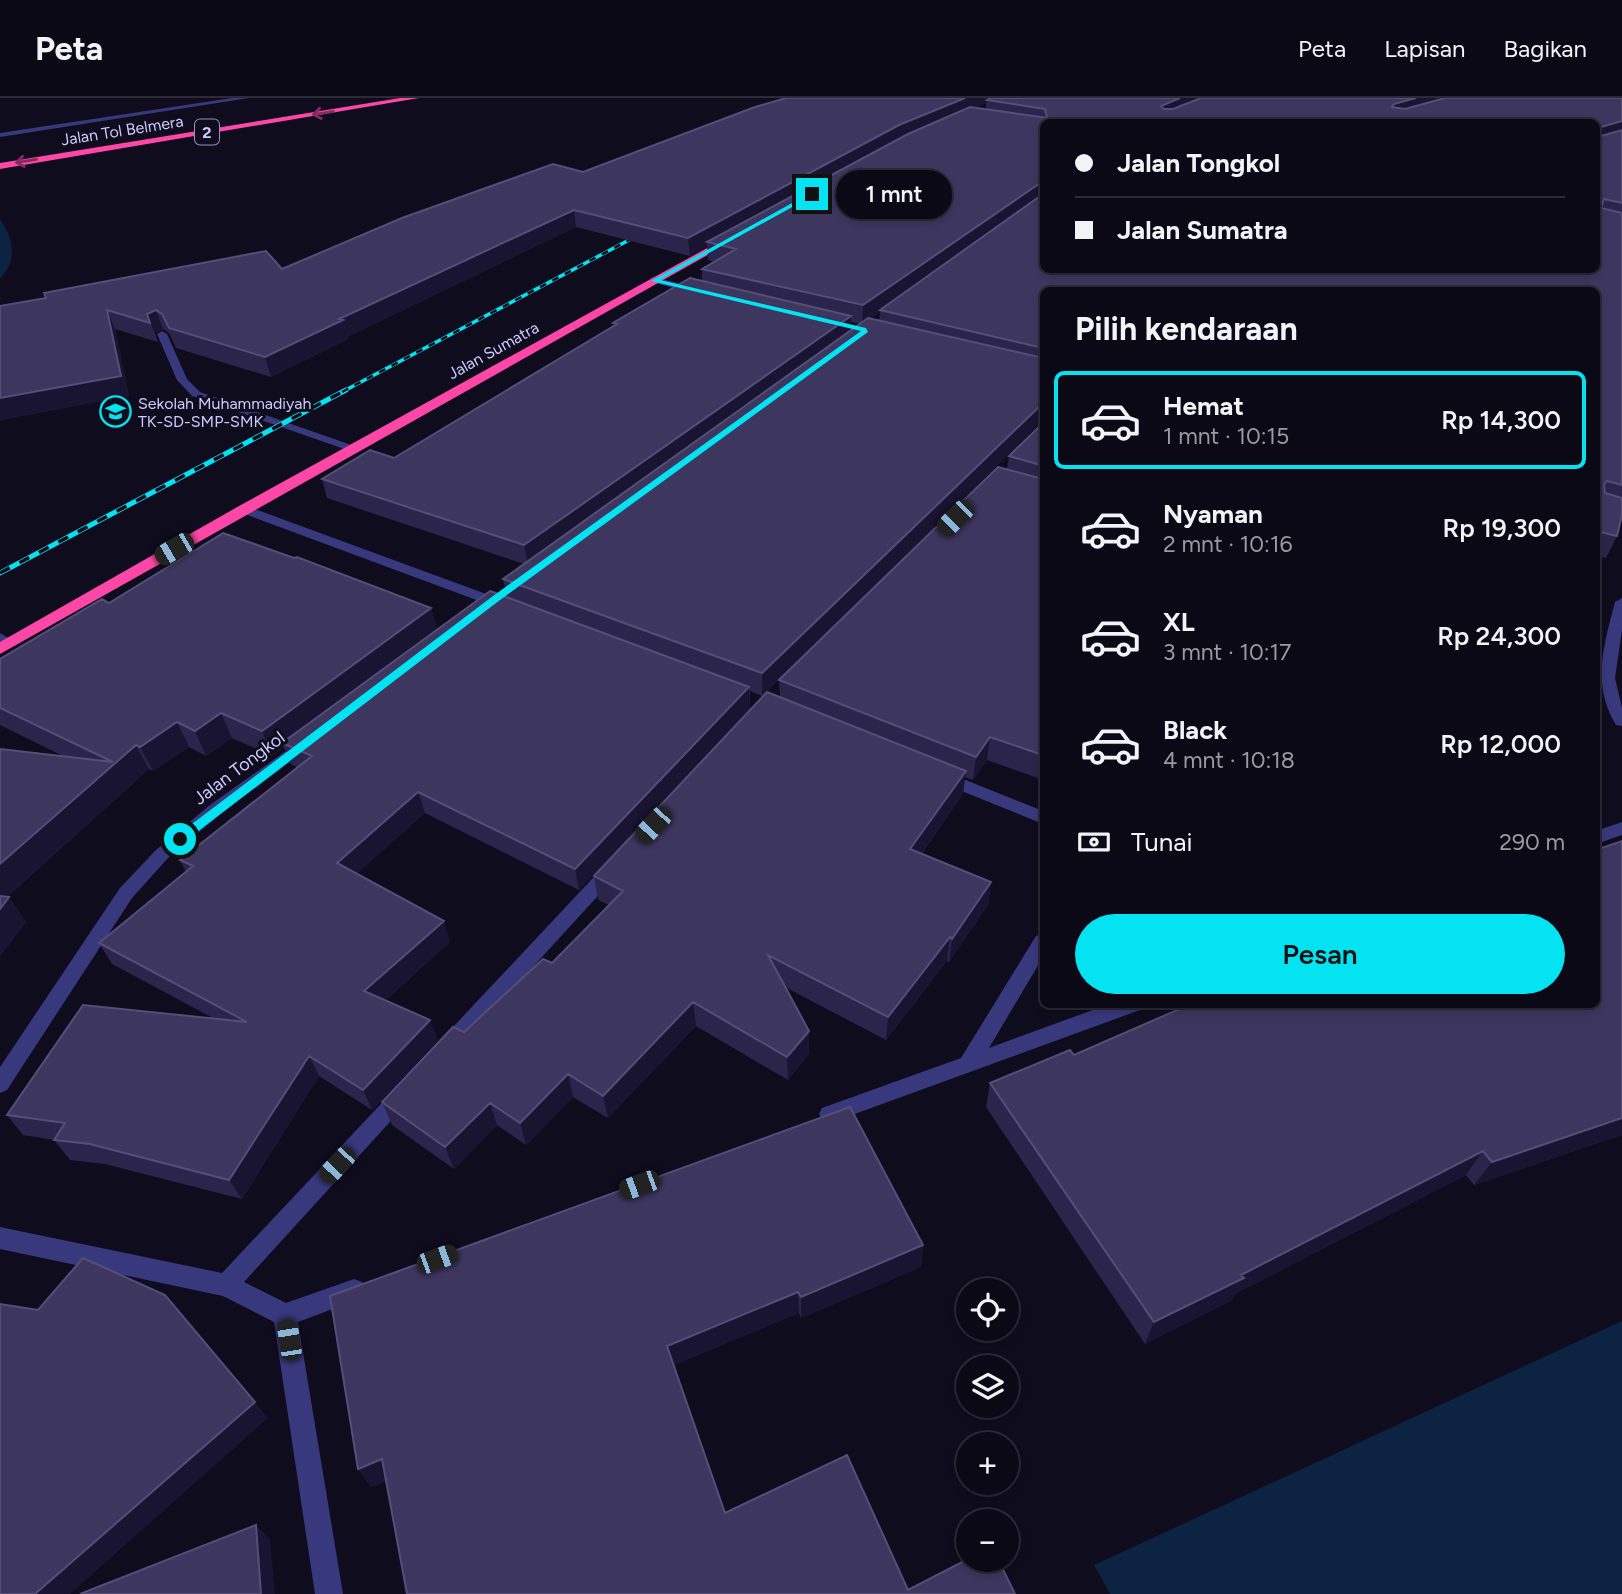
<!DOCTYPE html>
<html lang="id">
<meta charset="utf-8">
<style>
:root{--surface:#0b0916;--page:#191723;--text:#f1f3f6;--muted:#9a9aa1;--line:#2b2a35;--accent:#03e3f1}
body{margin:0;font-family:Figtree,sans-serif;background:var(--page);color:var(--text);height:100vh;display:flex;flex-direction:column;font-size:26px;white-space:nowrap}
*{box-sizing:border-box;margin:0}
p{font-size:23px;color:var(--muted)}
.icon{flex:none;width:38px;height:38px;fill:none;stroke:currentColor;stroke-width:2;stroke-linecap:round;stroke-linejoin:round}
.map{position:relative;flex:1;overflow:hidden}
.details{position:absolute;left:1040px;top:189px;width:560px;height:721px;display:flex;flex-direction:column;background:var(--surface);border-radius:10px;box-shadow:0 4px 10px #0003,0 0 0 2px var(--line)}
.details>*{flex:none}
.banner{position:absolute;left:1040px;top:21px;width:560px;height:154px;border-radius:10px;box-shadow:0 4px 10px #0003,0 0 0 2px var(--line);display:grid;align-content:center;height:154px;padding:0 35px;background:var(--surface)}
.controls{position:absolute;left:956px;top:1180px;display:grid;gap:14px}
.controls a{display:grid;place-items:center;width:63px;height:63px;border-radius:50%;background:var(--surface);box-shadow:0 4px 10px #0003,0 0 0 2px var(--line);font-size:35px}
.end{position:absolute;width:32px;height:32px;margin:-16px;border:9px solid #03e3f1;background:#111;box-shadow:0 0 0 4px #111}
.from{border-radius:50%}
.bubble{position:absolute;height:49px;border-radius:24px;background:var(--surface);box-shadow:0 4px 10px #0003,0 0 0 2px var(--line);font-size:23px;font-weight:600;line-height:49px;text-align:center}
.car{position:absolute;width:21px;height:42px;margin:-21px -10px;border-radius:9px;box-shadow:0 0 5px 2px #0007;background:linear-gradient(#222 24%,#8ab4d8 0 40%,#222 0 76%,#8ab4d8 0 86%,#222 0)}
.banner b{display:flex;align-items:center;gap:24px;height:66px;font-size:26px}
.banner b+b{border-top:2px solid var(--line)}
.banner i{width:18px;height:18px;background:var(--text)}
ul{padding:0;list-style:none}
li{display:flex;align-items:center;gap:21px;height:98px;margin:0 14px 10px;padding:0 21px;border:4px solid transparent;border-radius:10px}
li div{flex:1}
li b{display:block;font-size:26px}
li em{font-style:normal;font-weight:600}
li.current{border-color:var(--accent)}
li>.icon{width:63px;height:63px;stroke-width:1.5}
h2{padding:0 35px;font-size:32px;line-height:84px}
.pay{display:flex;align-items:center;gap:18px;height:77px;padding:0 35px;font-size:26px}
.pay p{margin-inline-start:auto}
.cta{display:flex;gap:14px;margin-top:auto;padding:14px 35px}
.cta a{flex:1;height:80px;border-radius:42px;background:var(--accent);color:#111;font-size:28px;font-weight:600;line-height:80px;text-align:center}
header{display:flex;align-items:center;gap:42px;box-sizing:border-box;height:98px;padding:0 35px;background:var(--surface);border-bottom:2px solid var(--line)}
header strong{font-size:33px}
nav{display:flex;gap:38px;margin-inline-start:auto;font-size:24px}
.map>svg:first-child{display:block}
</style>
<header>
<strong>Peta</strong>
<nav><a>Peta</a><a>Lapisan</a><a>Bagikan</a></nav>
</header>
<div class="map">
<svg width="1622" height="1496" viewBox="0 0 1622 1496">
<rect width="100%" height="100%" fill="#0f0c1e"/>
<!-- water -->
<path fill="#0c2342" d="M0 121C14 142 18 161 0 181Z
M1622 1223V1496H1110L1094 1467Z"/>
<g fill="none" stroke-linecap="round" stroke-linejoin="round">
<!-- minor -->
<path fill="#38387d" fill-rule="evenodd" d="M232 0H249L0 39V35Z
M1452 172H1461L1451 192H1441Z
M654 179 701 191 703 193 698 196 651 184V180Z
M162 233 167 236 187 281 200 294 360 350 350 353 192 298 177 282 157 236Z
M244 407 508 504 510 507 508 510H498L239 414 238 411Z
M1622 500V532L1615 580 1622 610V628L1616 627C1591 586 1604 547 1615 504Z
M0 535 17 545 15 548 10 549 0 545Z
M307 638 315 643 313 647 222 715 168 760 132 800 7 992 0 995V969L120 790 156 752 210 707Z
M943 673 1043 713V726L937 683 935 679 937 675Z
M1622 724V737L1596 746V733Z
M612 765 618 766 621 771 618 776 452 957 445 959 438 957 435 951 438 945 606 766Z
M1043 836V859L989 950 1109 906H1143L1140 912 830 1025 822 1022 819 1016 822 1010 961 960 1036 838Z
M402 988 409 991 412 997 409 1003 244 1184 286 1205 354 1181 362 1184 366 1192 362 1200 298 1224 343 1496H315L274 1224 223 1198 0 1151V1129L222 1175 395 991Z"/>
<!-- highway -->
<path fill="#fc47a6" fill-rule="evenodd" d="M400 0H419L0 71V65Z
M727 139 736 141 0 556V544L239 408Z"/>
<defs>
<path id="rail-far1" d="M342 294 646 133"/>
<path id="rail" d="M0 475 346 292"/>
</defs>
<!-- rail-far1 casing -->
<use href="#rail-far1" stroke="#03e3f1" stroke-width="3.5"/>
<!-- rail casing -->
<use href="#rail" stroke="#03e3f1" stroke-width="5"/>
<!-- rail-far1 -->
<use href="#rail-far1" stroke="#0f0c1e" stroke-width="2.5" stroke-dasharray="7" stroke-linecap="butt"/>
<!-- rail -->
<use href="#rail" stroke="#0f0c1e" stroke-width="3.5" stroke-dasharray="11" stroke-linecap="butt"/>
</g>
<!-- wall -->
<path fill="#2b254c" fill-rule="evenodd" d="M786 0H1622V417L1617 438 1606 460 1596 458V192H1043V682L987 662 973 682 965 679 963 696 922 755 991 784 988 807 949 864 947 863 886 942 785 889 809 956 788 982 696 928 608 1020 573 999 526 1047 497 1027 454 1071 392 1027 382 1004 464 934 552 865 609 807 598 802 594 778 780 599 779 582 1007 371 1009 358 1040 328H1037L762 598 750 593V610L579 792 425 715 357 775 450 844 386 902 438 942 372 1012 319 978 242 1101 105 1066 70 1062 54 1042 23 1037 7 1017 213 920 112 866 99 845 186 774 180 762 297 669 291 666 284 649 272 658 232 640 206 658 189 649 153 673 149 671 7 799H9L26 824 0 858V651L63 658 0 627V561L109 505 431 510 437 532 507 499 503 481 524 466 327 400 322 381 394 360 613 228V225L702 183V171L714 164 708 162 707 148 690 158 576 129 347 239 348 241 271 279 176 250 169 235 163 231 155 235 158 244 115 231 129 298 0 322V208L282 171 583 74ZM986 5V11L976 9ZM1043 24 1596 172 1448 176H1190L1194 172H1043ZM880 214 879 222 871 220ZM851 224 860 226 851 232Z
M1074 957 1622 1037 1474 1087 1466 1077 1235 1196 1232 1202 1145 1246 986 1009 990 985Z
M923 1147 921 1169 801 1220 799 1215 673 1267 725 1415 908 1492 1015 1496H407L386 1383 371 1389 358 1371 330 1198Z"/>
<!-- shaded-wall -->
<path fill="#191432" d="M965 0H998L987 2 986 5 899 43 707 144V148L690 158 688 140 899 27Z
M1180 0H1211L1158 23 1161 8Z
M1416 0H1461L1387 24 1394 6Z
M1622 23V36L1596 44 1601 29Z
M1043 83V99L880 212V214L862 226 863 207Z
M574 112 576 129 347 239 348 241 271 279 265 259 339 221Z
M1178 172H1194L1174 190Z
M107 212 115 231 129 298 0 322V300Z
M156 212 163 231 155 235 158 244 147 216Z
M851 218V235L528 467 524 447Z
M1043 307V327L1037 328 762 598V575L1040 308Z
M431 510 438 534 282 645 284 649 272 658 262 633Z
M749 589 750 610 579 792 575 771Z
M221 615 232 640 206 658 195 633Z
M177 624 189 649 153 673 140 649Z
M990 639 987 662 973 682 976 659Z
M136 647 149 671 0 805V766Z
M966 673 963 696 908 774 910 751Z
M418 694 425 715 346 786 337 765Z
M991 784 988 807 949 864 952 841Z
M9 799 26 824 0 858V811Z
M444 823 450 844 373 914 364 893Z
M950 839 947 863 886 942 888 919Z
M693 904 696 928 608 1020 603 998Z
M430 922 438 942 372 1012 363 992Z
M809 933V956L788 982 787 959Z
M309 958 319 978 242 1101 229 1082Z
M568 976 573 999 526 1047 520 1025Z
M490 1005 497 1027 454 1071 445 1049Z
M1622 1020V1037L1474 1087 1492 1064Z
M1483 1053 1466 1077 1235 1196 1232 1202 1145 1246 1154 1224 1241 1177Z
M923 1147 921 1169 801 1220V1199Z
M798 1194 799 1215 670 1269 667 1248Z
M255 1304 268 1320 70 1496H35Z
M382 1361 394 1379 371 1389 358 1371Z
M256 1427 270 1441 275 1496H261Z"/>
<!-- building -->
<path fill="#3d375f" stroke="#544e78" stroke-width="2" d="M786 0H965L899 27 688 140 574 112 339 221 343 222 265 259 169 230 162 216 156 212 147 216 150 225 107 212 121 278 0 300V208L46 200 44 195 266 153 282 171 402 120 553 66 583 74 755 9Z
M990 0H1180L1161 8 1164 11H1173L1201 0H1416L1394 6 1392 9 1405 11 1445 0H1622V23L1601 29V38L1622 32V105L1604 101 1601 110 1622 115V387L1607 383 1604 386 1605 395 1622 400V417L1617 438 1596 433V192H1043V250L880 212 1043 96V172H1178V175L1192 176 1196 172H1448L1446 176 1460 175 1461 172H1596V24H1043V83L863 207 702 171 736 151 707 144 908 36 970 9 1047 20 1045 11 987 2Z
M690 180 851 218 524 447 322 381 370 352 394 360 617 226 613 225Z
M868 220 1043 260V307L1040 308 762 575 503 481Z
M1043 325V368L1009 358Z
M998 369 1043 381V657L990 639 976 659 779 582Z
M223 435 294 460 297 459 431 510 262 633 221 615 195 633 177 624 140 649 136 647 0 766V651L113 664 0 610V561L102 501 109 505Z
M490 493 749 589 575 771 418 694 337 765 444 823 364 893 430 922 363 992 309 958 229 1082 90 1046 54 1042 65 1025 7 1017 83 907 247 924 99 845 193 768 180 762 312 658 282 645Z
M767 594 966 673 910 751 991 784 952 841 950 839 888 919 768 857 809 933 787 959 693 904 603 998 568 976 520 1025 490 1005 445 1049 382 1004 453 929 464 934 543 861 552 865 623 793 594 778Z
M1622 743V1020L1492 1064 1483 1053 1241 1177 1244 1180 1154 1224 990 985 1070 952 1074 957 1191 906H1596V752Z
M0 798 9 799 0 811Z
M850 1009 923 1147 801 1199 798 1194 667 1248 725 1415 847 1357 908 1492 968 1461H998L1015 1496H407L382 1361 358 1371 330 1198Z
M83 1160 165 1197 255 1304 35 1496H0V1206L38 1212Z
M256 1427 261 1496H80Z"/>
<!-- one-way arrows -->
<defs><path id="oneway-shaft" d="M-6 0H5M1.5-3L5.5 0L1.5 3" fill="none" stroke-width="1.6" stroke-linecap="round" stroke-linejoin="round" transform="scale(1.75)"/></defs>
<g stroke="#862a62">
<use href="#oneway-shaft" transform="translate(323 15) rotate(171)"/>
<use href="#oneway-shaft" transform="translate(26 63) rotate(171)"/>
</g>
<!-- route -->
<path fill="#03e3f1" d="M812 94 814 97 660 182 866 230 868 234 496 505 184 744H176V738L489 501 861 233 651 183Z"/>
<!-- icons -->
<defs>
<symbol id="school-ring" viewBox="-11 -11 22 22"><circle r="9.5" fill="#0f0c1e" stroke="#03e3f1" stroke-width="1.5"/><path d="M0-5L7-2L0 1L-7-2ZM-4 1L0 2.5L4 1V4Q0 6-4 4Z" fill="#03e3f1"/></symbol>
</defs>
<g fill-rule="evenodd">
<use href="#school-ring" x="98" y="296" width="35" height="35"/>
</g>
<g text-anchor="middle" stroke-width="6" stroke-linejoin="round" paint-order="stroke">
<!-- far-street labels -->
<g font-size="16" fill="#cecafe" stroke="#0f0c1e">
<text transform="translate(122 32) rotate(-9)" y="6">Jalan Tol Belmera</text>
<text transform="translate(493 252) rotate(-29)" y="6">Jalan Sumatra</text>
</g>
<!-- shield labels -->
<rect fill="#0f0c1e" stroke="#9591bb" stroke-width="2" x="195" y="21.5" width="24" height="25" rx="5"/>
<g font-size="16" font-weight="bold" fill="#cecafe">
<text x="207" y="40">2</text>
</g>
<!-- far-poi labels -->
<g font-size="16" fill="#cecafe" stroke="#0f0c1e" text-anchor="start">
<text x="138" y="311">Sekolah Muhammadiyah<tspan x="138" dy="18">TK-SD-SMP-SMK</tspan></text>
</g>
<!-- street labels -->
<g font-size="18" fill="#cecafe" stroke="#0f0c1e">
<text transform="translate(239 670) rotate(-37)" y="6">Jalan Tongkol</text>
</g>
</g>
</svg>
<div class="controls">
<a><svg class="icon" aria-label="locate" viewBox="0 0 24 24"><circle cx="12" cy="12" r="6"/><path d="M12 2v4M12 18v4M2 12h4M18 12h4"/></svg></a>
<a><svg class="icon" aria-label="layers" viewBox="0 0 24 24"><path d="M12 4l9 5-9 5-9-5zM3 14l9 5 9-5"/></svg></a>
<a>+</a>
<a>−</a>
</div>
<i class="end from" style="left:180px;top:741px"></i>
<i class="end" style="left:812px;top:96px"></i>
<div class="bubble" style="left:836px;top:72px;width:116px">1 mnt</div>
<i class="car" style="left:955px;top:420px;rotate:225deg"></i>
<i class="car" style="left:174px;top:451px;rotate:240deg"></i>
<i class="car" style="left:653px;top:727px;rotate:223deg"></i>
<i class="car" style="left:337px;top:1067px;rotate:223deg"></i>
<i class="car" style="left:639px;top:1087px;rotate:250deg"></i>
<i class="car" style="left:437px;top:1161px;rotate:70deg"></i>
<i class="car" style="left:289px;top:1242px;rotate:351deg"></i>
<div class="banner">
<b><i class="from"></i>Jalan Tongkol</b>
<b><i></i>Jalan Sumatra</b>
</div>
<section class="details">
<h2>Pilih kendaraan</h2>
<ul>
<li class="current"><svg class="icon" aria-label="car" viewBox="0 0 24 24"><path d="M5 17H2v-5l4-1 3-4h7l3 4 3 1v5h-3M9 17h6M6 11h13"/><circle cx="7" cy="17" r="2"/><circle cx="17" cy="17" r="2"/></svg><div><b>Hemat</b><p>1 mnt · 10:15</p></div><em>Rp 14,300</em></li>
<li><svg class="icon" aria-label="car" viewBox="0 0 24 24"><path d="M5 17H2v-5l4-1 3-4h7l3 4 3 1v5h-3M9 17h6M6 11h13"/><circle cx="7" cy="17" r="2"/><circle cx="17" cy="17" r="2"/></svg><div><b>Nyaman</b><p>2 mnt · 10:16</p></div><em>Rp 19,300</em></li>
<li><svg class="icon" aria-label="car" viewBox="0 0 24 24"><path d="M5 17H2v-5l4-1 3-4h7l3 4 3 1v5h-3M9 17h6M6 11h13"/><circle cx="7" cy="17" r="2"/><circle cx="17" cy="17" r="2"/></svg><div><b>XL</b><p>3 mnt · 10:17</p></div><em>Rp 24,300</em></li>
<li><svg class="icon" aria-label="car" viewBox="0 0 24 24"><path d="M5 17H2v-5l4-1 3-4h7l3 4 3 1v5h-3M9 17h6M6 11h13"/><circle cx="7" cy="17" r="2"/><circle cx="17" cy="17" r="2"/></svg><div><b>Black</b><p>4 mnt · 10:18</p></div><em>Rp 12,000</em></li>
</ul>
<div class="pay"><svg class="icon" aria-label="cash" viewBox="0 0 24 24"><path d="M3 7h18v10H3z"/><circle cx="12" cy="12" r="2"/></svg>Tunai<p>290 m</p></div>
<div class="cta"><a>Pesan</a></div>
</section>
</div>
